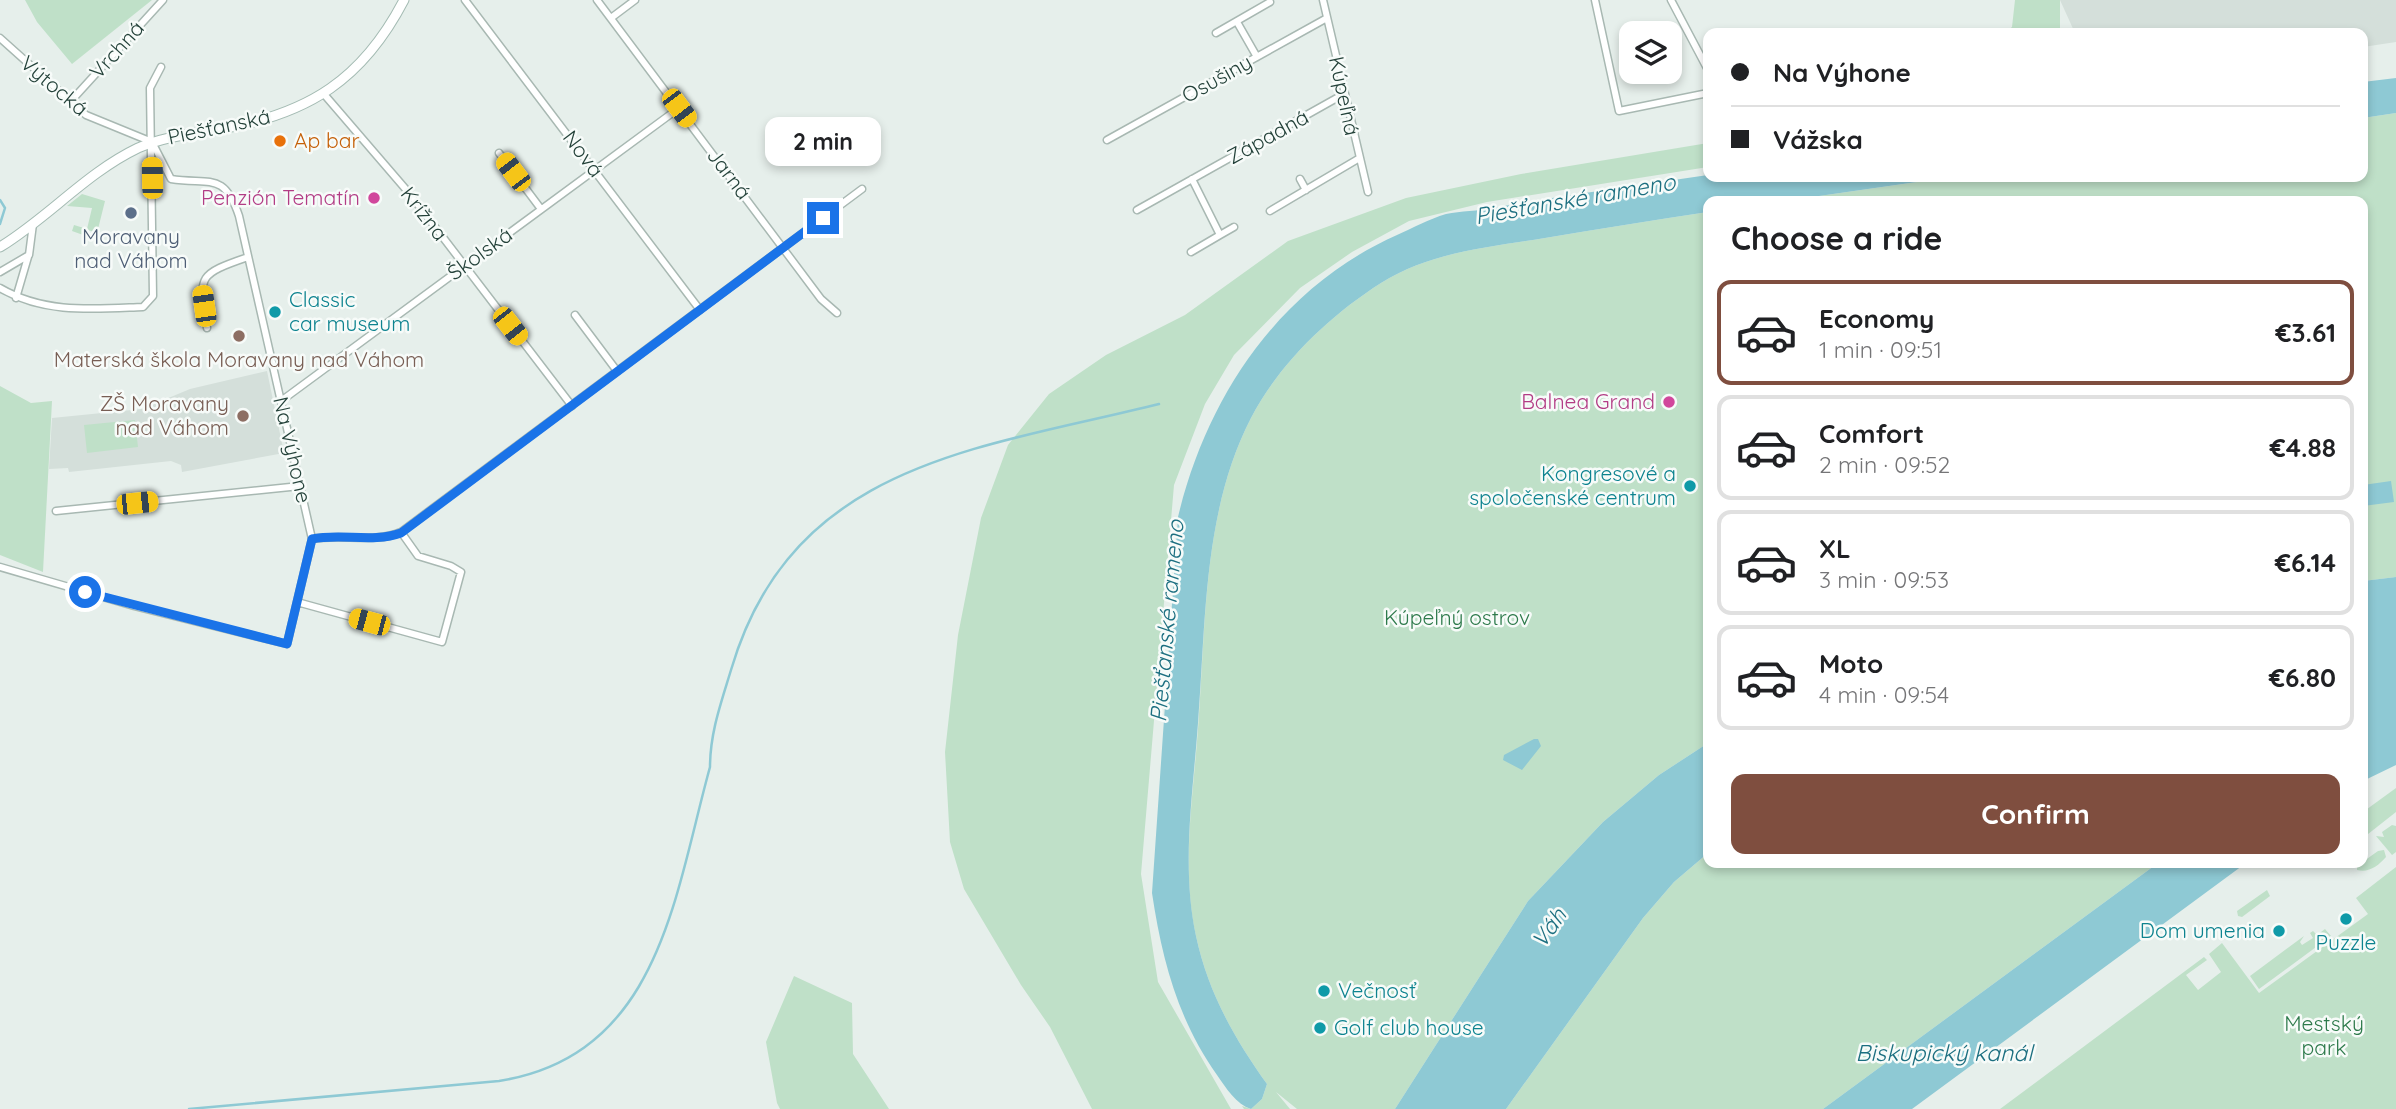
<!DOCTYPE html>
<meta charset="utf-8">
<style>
:root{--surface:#fff;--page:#f6f6f6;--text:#202124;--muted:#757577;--line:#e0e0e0;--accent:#7f4e3f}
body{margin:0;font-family:Quicksand,sans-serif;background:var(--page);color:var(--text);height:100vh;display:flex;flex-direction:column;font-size:26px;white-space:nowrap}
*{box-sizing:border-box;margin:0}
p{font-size:23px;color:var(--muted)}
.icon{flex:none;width:38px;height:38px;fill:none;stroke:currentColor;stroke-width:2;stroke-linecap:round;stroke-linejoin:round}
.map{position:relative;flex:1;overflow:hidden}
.side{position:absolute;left:1703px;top:196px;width:665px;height:672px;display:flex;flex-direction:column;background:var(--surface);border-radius:14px;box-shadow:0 4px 10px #0003}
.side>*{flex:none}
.banner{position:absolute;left:1703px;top:28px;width:665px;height:154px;border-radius:14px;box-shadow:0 4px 10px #0003;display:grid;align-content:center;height:154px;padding:0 28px;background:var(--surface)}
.tools{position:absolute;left:1619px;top:21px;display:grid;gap:14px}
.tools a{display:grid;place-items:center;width:63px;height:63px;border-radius:14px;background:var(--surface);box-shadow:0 4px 10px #0003;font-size:35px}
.end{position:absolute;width:32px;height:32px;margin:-16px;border:9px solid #1a73e8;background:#fff;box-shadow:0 0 0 4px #fff}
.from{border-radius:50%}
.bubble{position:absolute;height:49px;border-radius:14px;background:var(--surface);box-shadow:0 4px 10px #0003;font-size:23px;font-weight:700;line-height:49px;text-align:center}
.car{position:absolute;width:21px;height:42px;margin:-21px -10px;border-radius:9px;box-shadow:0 0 5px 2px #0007;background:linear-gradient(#f5c518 24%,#345 0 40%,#f5c518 0 76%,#345 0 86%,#f5c518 0)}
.banner b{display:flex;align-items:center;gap:24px;height:66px;font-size:26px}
.banner b+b{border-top:2px solid var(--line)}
.banner i{width:18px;height:18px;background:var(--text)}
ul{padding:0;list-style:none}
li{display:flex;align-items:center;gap:21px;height:105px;margin:0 14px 10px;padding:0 14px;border:4px solid var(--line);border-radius:14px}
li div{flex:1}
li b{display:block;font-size:26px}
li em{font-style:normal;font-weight:700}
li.on{border-color:var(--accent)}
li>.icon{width:63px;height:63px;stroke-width:1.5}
h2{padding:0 28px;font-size:32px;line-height:84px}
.primary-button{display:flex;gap:14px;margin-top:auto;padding:14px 28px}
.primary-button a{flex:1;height:80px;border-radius:14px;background:var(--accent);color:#fff;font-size:28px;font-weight:700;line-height:80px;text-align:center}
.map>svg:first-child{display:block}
</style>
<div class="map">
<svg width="2396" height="1109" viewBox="0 0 2396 1109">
<rect width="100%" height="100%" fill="#e6efeb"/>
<!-- built -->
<path fill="#d4dfda" d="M2060 0H2396V42L2363 47 2362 33H2075Z
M267 371 284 453 182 472 181 465 171 461 69 472 68 468 49 469 52 418 142 409 190 389Z"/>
<!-- green -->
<path fill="#bfe0c8" d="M25 0H152L72 64 37 22Z
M2015 0H2060V33H2005L2012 27Z
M2396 113V577L2363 581 2362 201H1784L1952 177H2362L2363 118Z
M1708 143V167L1487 202 1409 221 1352 252 1300 288 1234 355 1205 404 1174 485 1141 874 1158 982 1231 1109H1092L1050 1027 1021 985 964 889 950 842 945 752 958 635 981 518 1008 445 1049 394 1106 355 1185 315 1288 241 1406 198 1521 174Z
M82 194 105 201 97 233 88 230 86 236 72 231 74 225 87 229 92 208 67 206Z
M1708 212V743L1659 775 1603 822 1528 901 1395 1109H1297L1276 1092 1290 1109H1244L1242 1106 1251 1109 1262 1099 1267 1084C1234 1038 1208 992 1196 936 1181 868 1193 798 1198 729 1206 626 1202 513 1251 418 1279 364 1329 316 1381 283 1430 252 1489 247 1545 238 1599 229 1653 220 1708 212Z
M0 386 31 403 52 401 43 572 0 555Z
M135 420 138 447 87 453 84 425Z
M2396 788V812L2363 838V812Z
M2392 825 2396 826V852L2392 855 2376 836 2384 837 2382 832Z
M2384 850 2386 857C2378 866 2369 873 2357 870V866L2378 851Z
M1708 853V863H2158L1823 1109H1506L1643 918 1674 882Z
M2396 867V1109H2000L2204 957 2207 960 2186 975 2198 990 2221 972 2209 954 2222 943 2259 993 2368 914 2356 898Z
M2267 890 2270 896 2242 917 2238 916 2237 911Z
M2325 929 2331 936 2259 989 2250 976 2304 936 2300 942 2302 945 2313 938 2310 933 2313 931 2317 935Z
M794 976 852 1003 853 1054 889 1109H780L777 1103 766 1042Z"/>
<!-- water -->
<path fill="#8ec9d4" d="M2396 78V113L2363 118V82Z
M1708 175 1952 177 1784 201H1708V212C1653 220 1599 229 1545 238 1489 247 1430 252 1381 283 1329 316 1279 364 1251 418 1203 511 1206 621 1198 723 1193 794 1181 866 1196 936 1208 992 1234 1038 1267 1084L1262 1099 1251 1109C1236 1104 1226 1088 1217 1075 1178 1020 1162 960 1152 893L1178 517C1207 396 1280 287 1397 235 1413 228 1429 219 1446 214 1461 211 1478 211 1493 208 1564 195 1636 186 1708 175Z
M2391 481 2394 502 2363 506V485Z
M2396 577V765L2363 781V581Z
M1534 739H1538L1541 746 1522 770 1503 760 1504 755Z
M1708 743V853L1674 882 1643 918 1506 1109H1395L1528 901 1603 822 1659 775Z
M2158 863H2246L1912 1109H1823Z"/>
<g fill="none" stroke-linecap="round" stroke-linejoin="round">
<!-- stream -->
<path stroke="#8ec9d4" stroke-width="2.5" d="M0 200 5 208 0 224
M189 1109 499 1081C660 1055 674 897 710 767 710 733 721 703 731 670 792 462 979 449 1159 404"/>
<defs>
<path id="minor" d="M465 0 700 310
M597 0 821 299 837 313
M1323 0 1368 192
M1595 0 1619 111 1708 93
M1671 0 1708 70
M611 18 635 0
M1237 22 1257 57
M1216 33 1270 2
M0 38 86 115 152 142 171 179C210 185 224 171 239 216L312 539 287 644 134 606 0 567
M323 93 409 193 572 406
M71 101 163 0
M1107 140 1327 18
M499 153 541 209
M1192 179 1220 235 1234 227
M1300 179 1306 190
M1137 210 1344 94
M1270 211 1358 159
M1191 252 1220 235
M0 272 29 255 33 224
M0 288C45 314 93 309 143 307L153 296 150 88 161 67
M16 298 28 257
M575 315 617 371
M207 328C199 276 196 275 248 257
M281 401 679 108
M56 511 300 486
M312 539C341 533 373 544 401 532L862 189
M297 602 442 642 461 572 451 566 418 556 401 532"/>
<path id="secondary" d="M0 247C49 217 86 173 138 148 165 136 193 134 221 129 309 114 363 79 404 0"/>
</defs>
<!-- minor casing -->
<use href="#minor" stroke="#a8b8b2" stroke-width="9"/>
<!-- secondary casing -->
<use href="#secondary" stroke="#a4bbb3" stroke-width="11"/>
<!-- minor -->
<use href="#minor" stroke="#fff" stroke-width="6"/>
<!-- secondary -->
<use href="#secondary" stroke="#fff" stroke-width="9"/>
</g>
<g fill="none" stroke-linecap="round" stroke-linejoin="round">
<!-- route -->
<path stroke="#1a73e8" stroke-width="9" d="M85 592 287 644 312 539C341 533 373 543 401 533L823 218"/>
</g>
<!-- markers -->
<circle fill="#e8710a" stroke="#f7fbf9" stroke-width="2.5" cx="280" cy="141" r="7"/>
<g fill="#d1479c" stroke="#f7fbf9" stroke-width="2.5">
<circle cx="374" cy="198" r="7"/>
<circle cx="1669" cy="402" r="7"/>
</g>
<circle fill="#5c6f8a" stroke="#f7fbf9" stroke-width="2.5" cx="131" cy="213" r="7"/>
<g fill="#0f9aa8" stroke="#f7fbf9" stroke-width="2.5">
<circle cx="275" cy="312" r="7"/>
<circle cx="1690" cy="486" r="7"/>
<circle cx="2346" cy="919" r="7"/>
<circle cx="2279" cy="931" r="7"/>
<circle cx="1324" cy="991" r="7"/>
<circle cx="1320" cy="1028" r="7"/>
</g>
<g fill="#8d6e63" stroke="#f7fbf9" stroke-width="2.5">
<circle cx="239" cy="336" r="7"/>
<circle cx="243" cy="416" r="7"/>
</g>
<g text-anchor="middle" stroke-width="5" stroke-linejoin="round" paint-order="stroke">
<!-- street labels -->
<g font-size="21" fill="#24423a" stroke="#f7fbf9">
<text transform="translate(117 50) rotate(-48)" y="7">Vrchná</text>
<text transform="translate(1217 79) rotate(-29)" y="7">Osušiny</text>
<text transform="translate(54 86) rotate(40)" y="7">Výtocká</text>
<text transform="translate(1344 96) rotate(78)" y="7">Kúpeľná</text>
<text transform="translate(219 127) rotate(-12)" y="7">Piešťanská</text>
<text transform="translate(1268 137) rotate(-29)" y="7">Západná</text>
<text transform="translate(583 154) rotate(53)" y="7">Nová</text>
<text transform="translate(729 174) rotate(53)" y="7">Jarná</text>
<text transform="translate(424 214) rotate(52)" y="7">Krížna</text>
<text transform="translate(480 254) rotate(-36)" y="7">Školská</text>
<text transform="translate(292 450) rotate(77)" y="7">Na Výhone</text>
</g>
<!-- food labels -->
<g font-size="21" fill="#c56008" stroke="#f7fbf9" text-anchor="start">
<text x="294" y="148">Ap bar</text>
</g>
<!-- hotel labels -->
<g font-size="21" fill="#b23c85" stroke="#f7fbf9" text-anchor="end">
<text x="360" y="205">Penzión Tematín</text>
<text x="1655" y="409">Balnea Grand</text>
</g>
<!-- service labels -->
<g font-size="21" fill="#4e5e75" stroke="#f7fbf9">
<text x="131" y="244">Moravany<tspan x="131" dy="24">nad Váhom</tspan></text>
</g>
<!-- culture labels -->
<g font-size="21" fill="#0d838f" stroke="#f7fbf9" text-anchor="start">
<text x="289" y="307">Classic<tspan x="289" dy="24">car museum</tspan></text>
<text x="1676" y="481" text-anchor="end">Kongresové a<tspan x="1676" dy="24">spoločenské centrum</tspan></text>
<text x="2265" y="938" text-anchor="end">Dom umenia</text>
<text x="2346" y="950" text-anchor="middle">Puzzle</text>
<text x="1338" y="998">Večnosť</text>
<text x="1334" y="1035">Golf club house</text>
</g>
<!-- education labels -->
<g font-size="21" fill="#785e54" stroke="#f7fbf9">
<text x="239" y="367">Materská škola Moravany nad Váhom</text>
<text x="229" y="411" text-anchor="end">ZŠ Moravany<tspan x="229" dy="24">nad Váhom</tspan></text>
</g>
<!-- park labels -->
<g font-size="21" fill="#2d7a4b" stroke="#f7fbf9">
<text x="1457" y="625">Kúpeľný ostrov</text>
<text x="2324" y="1031">Mestský<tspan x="2324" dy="24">park</tspan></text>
</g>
<!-- water labels -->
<g font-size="23" font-style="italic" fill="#1c6f80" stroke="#f7fbf9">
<text transform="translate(1575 199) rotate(-10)" y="8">Piešťanské rameno</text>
<text transform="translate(1167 621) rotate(-85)" y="8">Piešťanské rameno</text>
<text transform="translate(1549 928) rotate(-55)" y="8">Váh</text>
<text x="1944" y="1061">Biskupický kanál</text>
</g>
</g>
</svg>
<div class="tools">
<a><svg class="icon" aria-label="layers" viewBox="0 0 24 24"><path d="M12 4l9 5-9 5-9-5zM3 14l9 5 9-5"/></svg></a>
</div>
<i class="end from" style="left:85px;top:592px"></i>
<i class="end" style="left:823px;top:218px"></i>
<div class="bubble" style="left:765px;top:117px;width:116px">2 min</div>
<i class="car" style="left:679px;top:108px;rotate:143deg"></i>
<i class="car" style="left:513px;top:172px;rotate:323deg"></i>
<i class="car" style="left:152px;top:178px;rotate:359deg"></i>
<i class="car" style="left:204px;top:306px;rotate:352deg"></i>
<i class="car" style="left:510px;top:326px;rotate:142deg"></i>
<i class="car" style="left:137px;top:503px;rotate:84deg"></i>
<i class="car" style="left:369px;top:622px;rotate:285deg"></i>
<div class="banner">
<b><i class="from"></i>Na Výhone</b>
<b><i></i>Vážska</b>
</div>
<section class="side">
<h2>Choose a ride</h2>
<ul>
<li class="on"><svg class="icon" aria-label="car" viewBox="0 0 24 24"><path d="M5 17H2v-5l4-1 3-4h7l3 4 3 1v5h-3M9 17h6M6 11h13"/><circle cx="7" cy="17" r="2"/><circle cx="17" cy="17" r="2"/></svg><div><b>Economy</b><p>1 min · 09:51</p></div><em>€3.61</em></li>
<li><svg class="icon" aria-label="car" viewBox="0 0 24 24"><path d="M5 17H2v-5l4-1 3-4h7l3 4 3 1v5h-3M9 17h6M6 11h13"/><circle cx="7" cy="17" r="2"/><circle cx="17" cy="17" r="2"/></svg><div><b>Comfort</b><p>2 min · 09:52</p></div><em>€4.88</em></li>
<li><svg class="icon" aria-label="car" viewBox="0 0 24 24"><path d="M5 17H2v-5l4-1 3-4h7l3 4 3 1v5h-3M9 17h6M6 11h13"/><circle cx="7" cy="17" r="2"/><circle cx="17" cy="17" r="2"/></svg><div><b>XL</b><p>3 min · 09:53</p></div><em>€6.14</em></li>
<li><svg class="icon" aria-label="car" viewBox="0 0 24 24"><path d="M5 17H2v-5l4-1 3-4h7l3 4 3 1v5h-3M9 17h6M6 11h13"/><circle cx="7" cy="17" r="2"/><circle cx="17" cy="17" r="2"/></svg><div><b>Moto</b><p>4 min · 09:54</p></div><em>€6.80</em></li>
</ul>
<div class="primary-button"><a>Confirm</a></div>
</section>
</div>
